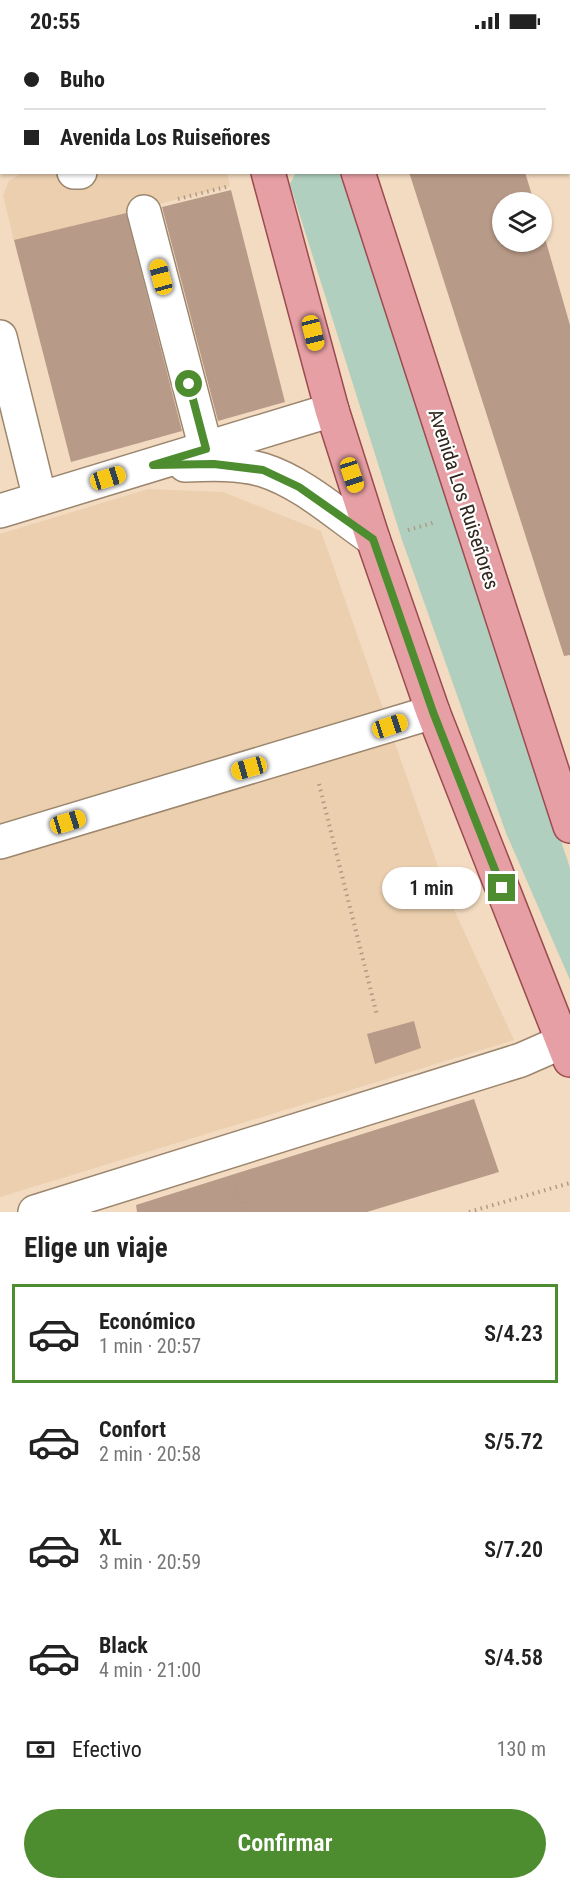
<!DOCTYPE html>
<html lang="es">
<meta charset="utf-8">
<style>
:root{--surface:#fff;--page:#f6f6f6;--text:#222;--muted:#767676;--line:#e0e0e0;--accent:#4d8d2f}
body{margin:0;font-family:"Roboto Condensed",sans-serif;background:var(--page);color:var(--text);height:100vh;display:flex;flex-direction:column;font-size:22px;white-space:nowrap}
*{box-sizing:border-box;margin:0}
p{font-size:20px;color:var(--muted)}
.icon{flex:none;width:33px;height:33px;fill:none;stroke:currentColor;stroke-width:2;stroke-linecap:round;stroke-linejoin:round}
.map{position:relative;height:1170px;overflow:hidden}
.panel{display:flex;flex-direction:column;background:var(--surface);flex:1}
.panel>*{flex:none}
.top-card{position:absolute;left:0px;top:0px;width:570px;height:132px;box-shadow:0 2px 4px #0004;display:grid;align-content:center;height:132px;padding:0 24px;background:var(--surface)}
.fabs{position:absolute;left:492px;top:150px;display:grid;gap:12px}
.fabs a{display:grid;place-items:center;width:60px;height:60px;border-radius:50%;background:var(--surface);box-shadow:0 2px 4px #0004;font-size:30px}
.end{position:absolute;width:27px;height:27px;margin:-14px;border:8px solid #4d8d2f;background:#fff;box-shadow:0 0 0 3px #fff}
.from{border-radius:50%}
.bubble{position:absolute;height:42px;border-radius:21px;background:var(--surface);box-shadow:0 2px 4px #0004;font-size:20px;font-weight:600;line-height:42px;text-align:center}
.car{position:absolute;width:18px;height:36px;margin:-18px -9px;border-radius:8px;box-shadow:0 0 4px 2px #0007;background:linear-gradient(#f5c518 24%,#345 0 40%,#f5c518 0 76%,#345 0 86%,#f5c518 0)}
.top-card b{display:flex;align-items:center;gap:21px;height:57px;font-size:22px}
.top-card b+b{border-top:2px solid var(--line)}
.top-card i{width:15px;height:15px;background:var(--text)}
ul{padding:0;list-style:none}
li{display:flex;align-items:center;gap:18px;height:99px;margin:0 12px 9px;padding:0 12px;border:3px solid transparent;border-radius:0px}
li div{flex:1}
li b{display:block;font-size:22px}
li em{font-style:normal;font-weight:600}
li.current{border-color:var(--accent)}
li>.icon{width:54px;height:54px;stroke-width:1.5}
h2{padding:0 24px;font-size:27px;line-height:72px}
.pay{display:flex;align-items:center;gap:15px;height:66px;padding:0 24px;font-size:22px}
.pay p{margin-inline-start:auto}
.primary-button{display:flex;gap:12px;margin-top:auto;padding:12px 24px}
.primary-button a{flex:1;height:69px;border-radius:36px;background:var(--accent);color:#fff;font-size:24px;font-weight:600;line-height:69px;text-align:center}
.status{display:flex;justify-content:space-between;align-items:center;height:42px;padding:0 30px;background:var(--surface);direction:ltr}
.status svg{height:16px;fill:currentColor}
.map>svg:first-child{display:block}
</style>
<div class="status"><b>20:55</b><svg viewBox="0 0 49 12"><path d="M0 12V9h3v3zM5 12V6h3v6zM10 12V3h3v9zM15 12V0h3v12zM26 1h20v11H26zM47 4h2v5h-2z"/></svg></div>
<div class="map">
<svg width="570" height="1170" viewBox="0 0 570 1170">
<rect width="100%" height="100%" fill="#f3dbc1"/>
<!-- built -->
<path fill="#ebcfaf" d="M23 130 227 131 230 144 14 199 3 153 9 139Z
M148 447 223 450 321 489 450 859 514 998 0 1155V492Z"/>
<!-- green -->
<path fill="#b0cfbe" d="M299 131H340L570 826V938L506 791 402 498 290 142 295 132Z"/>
<!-- building -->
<path fill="#b89a88" d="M409 130H525L534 160H502V200H542V186L570 283V613L564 614Z
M231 148 285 360 218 379 162 165Z
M126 171 182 389 71 420 14 198Z
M414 979 421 1006 375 1022 367 992Z
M474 1057 499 1130 367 1170H137L136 1163Z"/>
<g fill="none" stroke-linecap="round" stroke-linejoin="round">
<defs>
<path id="minor" d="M568 11H570
M74 130H80
M144 170 206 407
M0 295 40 457
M185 423C210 422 240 421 263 428 304 441 339 474 373 497
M0 469 332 368
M0 800 433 670
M35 1170 521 1018 562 1000"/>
<path id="major" d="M234 0V2
M319 0V2
M268 130 332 368 373 497 433 670 570 1018
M358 130 570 784"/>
</defs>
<!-- minor casing -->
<use href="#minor" stroke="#9c866e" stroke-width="36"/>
<!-- major casing -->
<use href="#major" stroke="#9c4b4e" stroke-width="36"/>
<!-- path -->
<path stroke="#ae9b87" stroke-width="4" stroke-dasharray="1.5 4.5" stroke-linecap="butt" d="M178 157 230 144
M408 488 436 480
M319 742 377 973
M235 1143 245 1170
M469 1170 570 1141"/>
<!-- minor -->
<use href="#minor" stroke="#fff" stroke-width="33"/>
<!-- major -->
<use href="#major" stroke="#e69fa4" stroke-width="33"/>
</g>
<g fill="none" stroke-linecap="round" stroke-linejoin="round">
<!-- route -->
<path stroke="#4d8d2f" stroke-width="8" d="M189 342 206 407 153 423 214 422 263 428 299 445 373 497 433 670 502 846"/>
</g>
<g text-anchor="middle" stroke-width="4.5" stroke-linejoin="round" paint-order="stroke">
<!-- street labels -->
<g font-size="20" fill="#30271d" stroke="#fff">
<text transform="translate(464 457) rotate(72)" y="7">Avenida Los Ruiseñores</text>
</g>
</g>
</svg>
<div class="fabs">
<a><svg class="icon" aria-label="layers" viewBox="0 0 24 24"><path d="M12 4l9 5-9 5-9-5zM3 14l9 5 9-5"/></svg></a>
</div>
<i class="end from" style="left:189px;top:342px"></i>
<i class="end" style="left:502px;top:846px"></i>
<div class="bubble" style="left:382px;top:825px;width:99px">1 min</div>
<i class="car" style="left:161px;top:235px;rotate:345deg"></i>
<i class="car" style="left:313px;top:291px;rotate:166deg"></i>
<i class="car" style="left:352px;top:433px;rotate:162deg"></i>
<i class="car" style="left:108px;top:436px;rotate:73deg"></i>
<i class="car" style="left:390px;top:684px;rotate:72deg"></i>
<i class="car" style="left:249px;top:726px;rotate:254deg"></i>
<i class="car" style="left:68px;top:780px;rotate:73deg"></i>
<div class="top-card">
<b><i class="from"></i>Buho</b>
<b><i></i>Avenida Los Ruiseñores</b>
</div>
</div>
<section class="panel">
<h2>Elige un viaje</h2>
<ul>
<li class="current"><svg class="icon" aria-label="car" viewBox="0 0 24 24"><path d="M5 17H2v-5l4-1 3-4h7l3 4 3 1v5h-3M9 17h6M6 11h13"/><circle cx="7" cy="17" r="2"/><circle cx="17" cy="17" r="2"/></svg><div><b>Económico</b><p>1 min · 20:57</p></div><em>S/4.23</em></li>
<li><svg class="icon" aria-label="car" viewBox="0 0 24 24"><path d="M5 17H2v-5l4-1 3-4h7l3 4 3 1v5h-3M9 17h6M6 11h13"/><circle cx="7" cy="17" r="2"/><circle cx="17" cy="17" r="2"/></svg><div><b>Confort</b><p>2 min · 20:58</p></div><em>S/5.72</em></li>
<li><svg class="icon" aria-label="car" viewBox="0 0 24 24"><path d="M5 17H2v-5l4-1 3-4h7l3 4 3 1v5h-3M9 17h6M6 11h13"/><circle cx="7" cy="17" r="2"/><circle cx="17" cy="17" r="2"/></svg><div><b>XL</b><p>3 min · 20:59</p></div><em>S/7.20</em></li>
<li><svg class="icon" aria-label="car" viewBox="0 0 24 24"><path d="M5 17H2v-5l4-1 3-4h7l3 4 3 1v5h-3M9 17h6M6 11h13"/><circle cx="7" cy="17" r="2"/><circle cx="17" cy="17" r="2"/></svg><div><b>Black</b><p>4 min · 21:00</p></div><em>S/4.58</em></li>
</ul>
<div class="pay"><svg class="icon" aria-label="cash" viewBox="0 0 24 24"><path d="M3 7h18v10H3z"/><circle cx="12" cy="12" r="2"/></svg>Efectivo<p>130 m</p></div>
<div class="primary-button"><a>Confirmar</a></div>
</section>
